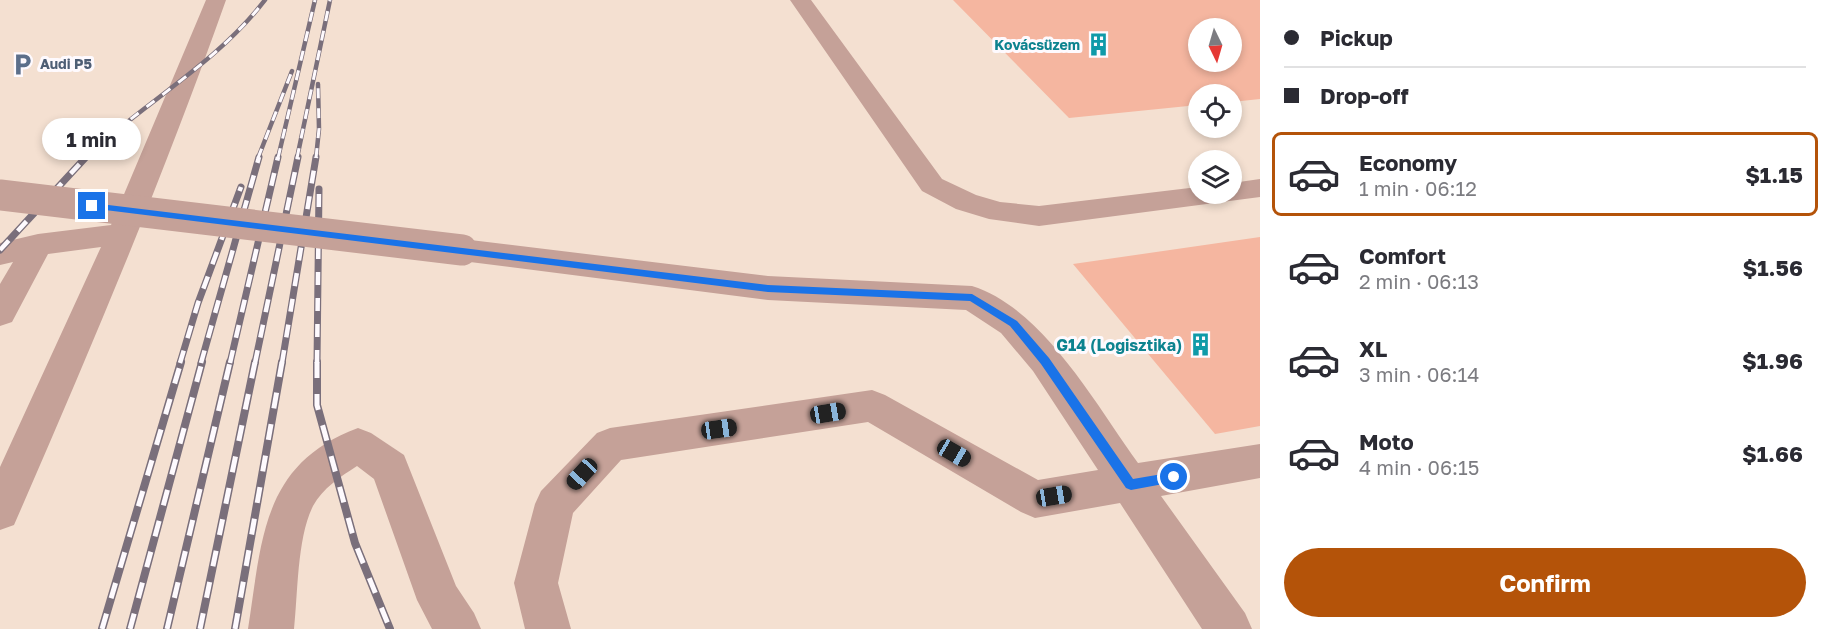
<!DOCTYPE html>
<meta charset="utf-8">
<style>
:root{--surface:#fff;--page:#f7f7f7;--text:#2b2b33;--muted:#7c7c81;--line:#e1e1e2;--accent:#b45309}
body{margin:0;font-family:"Golos Text",sans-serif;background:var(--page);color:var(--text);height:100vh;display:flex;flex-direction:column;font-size:22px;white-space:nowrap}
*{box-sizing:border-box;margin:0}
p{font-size:20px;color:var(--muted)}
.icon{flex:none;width:33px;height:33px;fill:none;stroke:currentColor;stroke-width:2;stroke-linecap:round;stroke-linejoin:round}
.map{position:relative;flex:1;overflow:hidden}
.panel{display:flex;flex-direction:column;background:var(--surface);width:570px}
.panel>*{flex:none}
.top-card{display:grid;align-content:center;height:132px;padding:0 24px;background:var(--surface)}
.needle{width:39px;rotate:175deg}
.buttons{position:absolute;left:1188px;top:18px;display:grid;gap:12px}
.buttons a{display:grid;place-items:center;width:54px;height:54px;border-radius:50%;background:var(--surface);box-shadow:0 3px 9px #0003;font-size:30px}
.end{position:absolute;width:27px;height:27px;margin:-14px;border:8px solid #1a73e8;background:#fff;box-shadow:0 0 0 3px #fff}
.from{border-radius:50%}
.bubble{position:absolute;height:42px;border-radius:21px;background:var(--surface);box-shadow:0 3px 9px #0003;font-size:20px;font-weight:700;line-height:42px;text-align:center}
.car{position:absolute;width:18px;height:36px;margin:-18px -9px;border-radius:8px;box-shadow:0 0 4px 2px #0007;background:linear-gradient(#222 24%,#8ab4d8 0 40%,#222 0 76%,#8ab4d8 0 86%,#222 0)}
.top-card b{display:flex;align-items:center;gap:21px;height:57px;font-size:22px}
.top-card b+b{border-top:2px solid var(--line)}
.top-card i{width:15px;height:15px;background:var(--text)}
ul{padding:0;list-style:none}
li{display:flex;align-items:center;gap:18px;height:84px;margin:0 12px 9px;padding:0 12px;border:3px solid transparent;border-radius:9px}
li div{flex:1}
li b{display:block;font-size:22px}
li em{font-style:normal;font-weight:700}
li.on{border-color:var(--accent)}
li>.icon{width:54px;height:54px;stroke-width:1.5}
.cta{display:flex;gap:12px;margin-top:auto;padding:12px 24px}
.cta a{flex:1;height:69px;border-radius:36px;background:var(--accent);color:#fff;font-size:24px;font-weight:700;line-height:69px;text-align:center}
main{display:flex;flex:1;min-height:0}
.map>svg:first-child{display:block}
</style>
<main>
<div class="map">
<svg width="1260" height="629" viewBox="0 0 1260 629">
<rect width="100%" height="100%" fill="#fae8fb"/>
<!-- industrial -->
<path fill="#f4e0d1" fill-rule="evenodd" d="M0 0H1260V629H0ZM1198 28H1232V62H1198ZM1198 94H1232V128H1198ZM1198 160H1232V194H1198Z"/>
<!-- building -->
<path fill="#f5b6a0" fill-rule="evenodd" d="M953 0H1260V99L1232 102V94H1198V105L1069 118ZM1198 28H1232V62H1198Z
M1260 237V426L1215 434 1073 264Z"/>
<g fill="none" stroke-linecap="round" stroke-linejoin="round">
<!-- minor -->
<path fill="#c5a198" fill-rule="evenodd" d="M206 0H226C163 178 90 351 14 525L0 530V467L101 247 48 254 12 322 0 326V284L13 262 0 265V243L38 234 111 225Z
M790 0H811L942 179 976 195 1000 202 1039 206 1198 187V194H1232V183L1260 179V197L1039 226 989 219 956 209 922 191Z
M462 239 768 276 972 286C1043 308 1096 405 1138 463L1260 444V478L1161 496 1245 613 1252 629H1202L1120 503 1035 518 1021 512 868 422 621 460 573 513 558 583 571 629H525L514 583 535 504 541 491 597 433 610 428 872 390 885 395 1038 480 1098 470 1033 371 1001 333 966 310 768 300 462 261 451 258 447 250 451 242Z
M358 428 371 433 404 455 456 586 474 613 481 629H432L417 600 374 479 357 466C340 477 323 488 313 506 297 538 298 593 294 629H248C262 541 261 464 358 428Z"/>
<defs>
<path id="rail-far2" d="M85 158C143 103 215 65 265 0
M258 158 292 71
M278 158 315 0
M297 158 330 0
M316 158 319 129 318 84"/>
<path id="rail-far1" d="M0 250 86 157
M180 363 198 303 241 187
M201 363 259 157
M230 363 278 157
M255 363 298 157
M282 363 316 157
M317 363 319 189"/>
<path id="rail" d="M317 362V405L355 543 390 629
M102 629 181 362
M130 629 202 362
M167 629 230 362
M200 629 255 362
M235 629 282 362"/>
</defs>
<!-- rail-far2 casing -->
<use href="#rail-far2" stroke="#7a6f7b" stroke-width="4.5"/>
<!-- rail-far1 casing -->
<use href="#rail-far1" stroke="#7a6f7b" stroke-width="7"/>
<!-- rail casing -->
<use href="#rail" stroke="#7a6f7b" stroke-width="8"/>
<!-- rail-far2 -->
<use href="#rail-far2" stroke="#fefafe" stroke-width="3" stroke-dasharray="10" stroke-linecap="butt"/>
<!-- rail-far1 -->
<use href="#rail-far1" stroke="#fefafe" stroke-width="4.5" stroke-dasharray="13" stroke-linecap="butt"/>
<!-- rail -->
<use href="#rail" stroke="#fefafe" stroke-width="5" stroke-dasharray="16" stroke-linecap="butt"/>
<!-- minor-bridge -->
<path stroke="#c5a198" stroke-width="31" d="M0 195 462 250"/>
</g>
<!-- route -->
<path fill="#1a73e8" d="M92 203 768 285 972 294 1017 321 1049 358 1133 479 1174 472 1179 477 1174 482 1131 490 1126 488 1041 364 1010 326 970 301 768 292 89 208V204Z"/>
<!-- icons -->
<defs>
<symbol id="building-bare" viewBox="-9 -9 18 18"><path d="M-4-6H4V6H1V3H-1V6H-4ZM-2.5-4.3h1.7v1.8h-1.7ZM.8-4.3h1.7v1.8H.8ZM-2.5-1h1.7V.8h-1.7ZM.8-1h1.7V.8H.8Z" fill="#0f9aa8" stroke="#fefafe" stroke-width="2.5" paint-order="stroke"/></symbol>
<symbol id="parking-bare" viewBox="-9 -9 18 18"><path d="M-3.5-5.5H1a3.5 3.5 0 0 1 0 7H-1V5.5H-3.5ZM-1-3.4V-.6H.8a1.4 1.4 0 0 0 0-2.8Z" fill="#5c6f8a" stroke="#fefafe" stroke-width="2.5" paint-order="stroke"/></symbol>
</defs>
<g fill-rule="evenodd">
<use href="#building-bare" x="1082" y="28" width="33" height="33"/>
<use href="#parking-bare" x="6" y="48" width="33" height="33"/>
<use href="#building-bare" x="1184" y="328" width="33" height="33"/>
</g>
<g text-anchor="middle" stroke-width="6" stroke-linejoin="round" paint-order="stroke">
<!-- far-culture labels -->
<g font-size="14" font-weight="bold" fill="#0d838f" stroke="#fefafe" text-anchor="end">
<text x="1080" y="50">Kovácsüzem</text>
</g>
<!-- far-service labels -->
<g font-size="14" font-weight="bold" fill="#4e5e75" stroke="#fefafe" text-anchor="start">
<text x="40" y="69">Audi P5</text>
</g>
<!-- culture labels -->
<g font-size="16" font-weight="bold" fill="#0d838f" stroke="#fefafe" text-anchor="end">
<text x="1182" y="351">G14 (Logisztika)</text>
</g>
</g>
</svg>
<div class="buttons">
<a><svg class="needle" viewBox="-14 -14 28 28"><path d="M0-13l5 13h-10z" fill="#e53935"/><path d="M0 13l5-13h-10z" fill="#7c7c81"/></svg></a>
<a><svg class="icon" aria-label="locate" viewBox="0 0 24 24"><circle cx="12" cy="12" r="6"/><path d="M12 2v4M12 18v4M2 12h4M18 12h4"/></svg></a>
<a><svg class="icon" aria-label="layers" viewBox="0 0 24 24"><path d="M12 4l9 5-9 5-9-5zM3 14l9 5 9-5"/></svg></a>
</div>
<i class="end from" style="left:1174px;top:477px"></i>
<i class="end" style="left:92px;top:206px"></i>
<div class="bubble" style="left:42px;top:118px;width:99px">1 min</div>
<i class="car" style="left:828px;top:413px;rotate:81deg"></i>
<i class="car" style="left:719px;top:429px;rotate:82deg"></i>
<i class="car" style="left:954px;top:453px;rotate:120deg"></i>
<i class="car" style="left:582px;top:474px;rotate:223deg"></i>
<i class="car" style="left:1054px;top:496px;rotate:81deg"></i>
</div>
<section class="panel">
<div class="top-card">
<b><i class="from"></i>Pickup</b>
<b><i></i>Drop-off</b>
</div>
<ul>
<li class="on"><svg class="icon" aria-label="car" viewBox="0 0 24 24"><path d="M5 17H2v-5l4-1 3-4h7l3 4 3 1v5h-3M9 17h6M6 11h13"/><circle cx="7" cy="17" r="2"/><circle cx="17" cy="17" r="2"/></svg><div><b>Economy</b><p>1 min · 06:12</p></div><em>$1.15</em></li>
<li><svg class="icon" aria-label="car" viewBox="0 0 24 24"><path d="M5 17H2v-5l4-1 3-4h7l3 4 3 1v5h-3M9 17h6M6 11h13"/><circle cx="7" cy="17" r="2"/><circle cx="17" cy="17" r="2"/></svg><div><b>Comfort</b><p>2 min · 06:13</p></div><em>$1.56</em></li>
<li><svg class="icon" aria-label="car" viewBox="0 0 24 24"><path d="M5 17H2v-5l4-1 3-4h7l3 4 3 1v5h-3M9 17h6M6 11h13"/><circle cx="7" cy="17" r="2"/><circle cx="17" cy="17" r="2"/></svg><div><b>XL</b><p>3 min · 06:14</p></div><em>$1.96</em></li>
<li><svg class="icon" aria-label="car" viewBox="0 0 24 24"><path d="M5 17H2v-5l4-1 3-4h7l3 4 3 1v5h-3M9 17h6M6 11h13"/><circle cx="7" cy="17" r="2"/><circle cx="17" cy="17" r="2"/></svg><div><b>Moto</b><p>4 min · 06:15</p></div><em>$1.66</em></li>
</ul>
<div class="cta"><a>Confirm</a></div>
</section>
</main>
